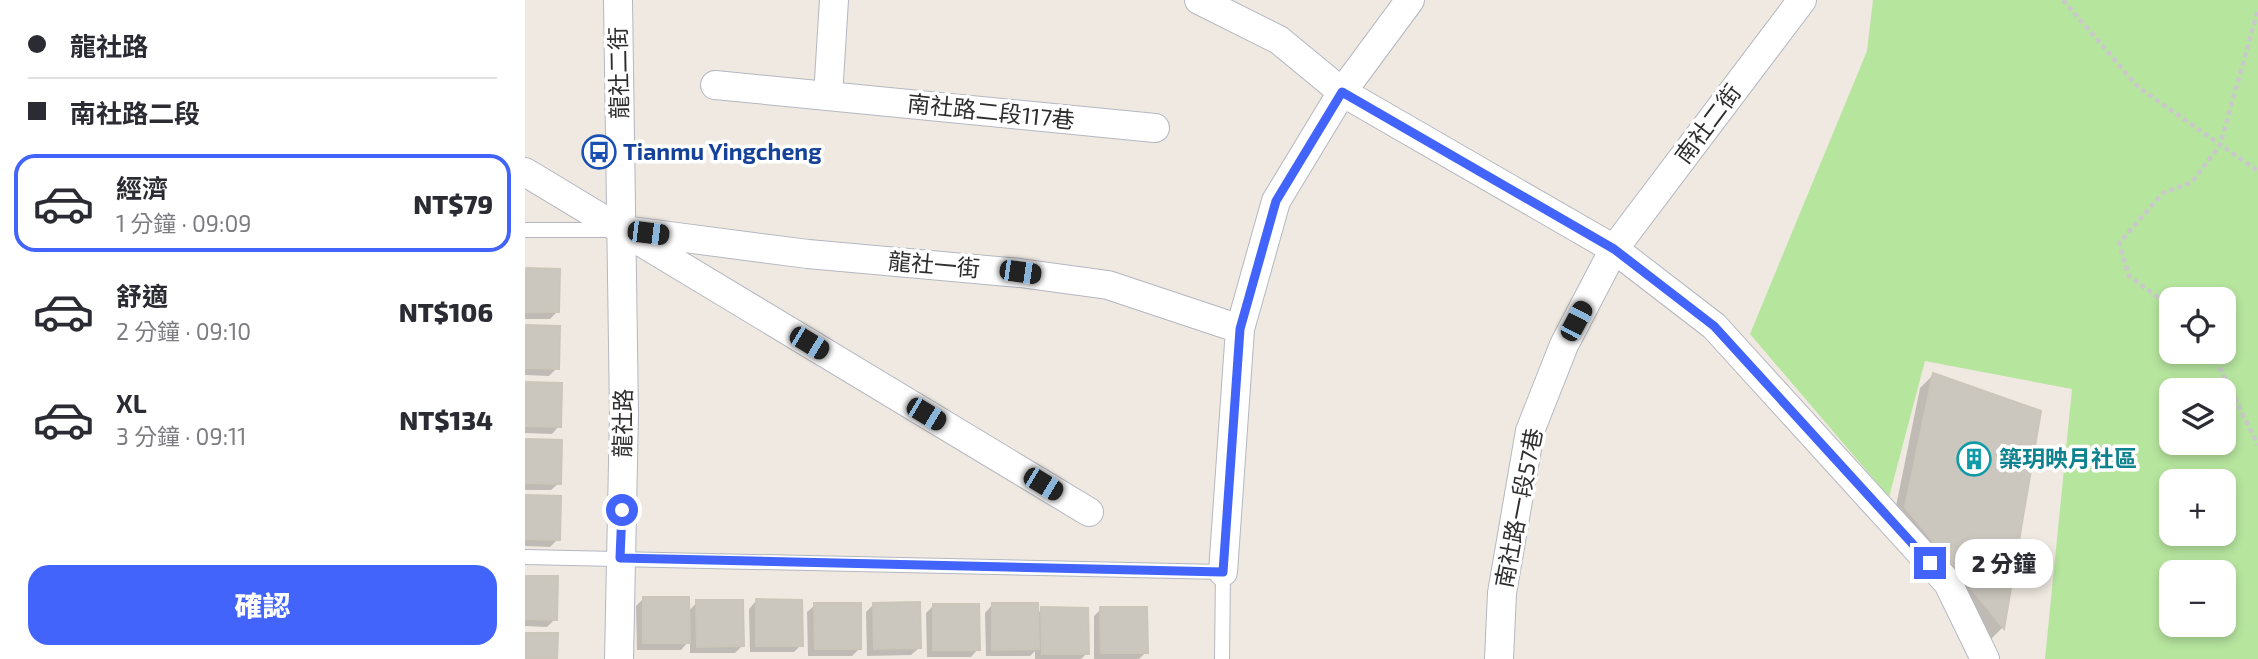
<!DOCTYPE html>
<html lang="zh-TW">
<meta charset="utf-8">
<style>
:root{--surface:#fff;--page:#f2f2f3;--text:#2b2b33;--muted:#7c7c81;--line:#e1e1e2;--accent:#4264fb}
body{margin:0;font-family:"Exo 2","Noto Sans TC",sans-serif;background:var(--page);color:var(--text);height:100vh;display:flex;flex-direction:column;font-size:26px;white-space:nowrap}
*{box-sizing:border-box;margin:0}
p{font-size:23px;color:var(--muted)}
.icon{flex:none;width:38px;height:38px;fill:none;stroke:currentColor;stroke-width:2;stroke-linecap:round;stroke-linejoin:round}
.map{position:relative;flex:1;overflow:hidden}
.panel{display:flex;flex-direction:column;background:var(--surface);width:525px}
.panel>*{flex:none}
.guide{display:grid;align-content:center;height:154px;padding:0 28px;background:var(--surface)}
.buttons{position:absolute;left:1634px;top:287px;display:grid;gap:14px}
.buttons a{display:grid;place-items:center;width:77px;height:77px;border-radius:14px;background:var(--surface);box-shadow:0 4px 10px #0003;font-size:35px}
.end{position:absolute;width:32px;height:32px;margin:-16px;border:9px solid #4264fb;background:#fff;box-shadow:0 0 0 4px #fff}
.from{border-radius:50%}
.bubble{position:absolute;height:49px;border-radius:21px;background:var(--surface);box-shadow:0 4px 10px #0003;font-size:23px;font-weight:800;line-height:49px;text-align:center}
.car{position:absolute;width:21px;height:42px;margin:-21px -10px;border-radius:9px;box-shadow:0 0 5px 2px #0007;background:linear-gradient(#222 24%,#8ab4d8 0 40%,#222 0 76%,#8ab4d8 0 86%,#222 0)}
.guide b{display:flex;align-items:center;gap:24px;height:66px;font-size:26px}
.guide b+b{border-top:2px solid var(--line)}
.guide i{width:18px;height:18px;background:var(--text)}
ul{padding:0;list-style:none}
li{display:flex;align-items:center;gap:21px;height:98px;margin:0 14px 10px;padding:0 14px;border:4px solid transparent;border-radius:21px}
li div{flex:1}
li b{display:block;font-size:26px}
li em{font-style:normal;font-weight:800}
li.selected{border-color:var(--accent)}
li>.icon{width:63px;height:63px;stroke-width:1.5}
.button{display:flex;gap:14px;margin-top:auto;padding:14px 28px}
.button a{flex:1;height:80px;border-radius:21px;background:var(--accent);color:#fff;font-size:28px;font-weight:800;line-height:80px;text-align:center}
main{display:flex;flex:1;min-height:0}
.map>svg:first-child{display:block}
</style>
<main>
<section class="panel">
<div class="guide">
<b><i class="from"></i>龍社路</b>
<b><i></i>南社路二段</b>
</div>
<ul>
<li class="selected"><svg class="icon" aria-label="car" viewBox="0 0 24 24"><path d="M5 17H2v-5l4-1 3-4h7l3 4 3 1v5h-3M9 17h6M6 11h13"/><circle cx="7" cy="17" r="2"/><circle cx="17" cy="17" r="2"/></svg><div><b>經濟</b><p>1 分鐘 · 09:09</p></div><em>NT$79</em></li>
<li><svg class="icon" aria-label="car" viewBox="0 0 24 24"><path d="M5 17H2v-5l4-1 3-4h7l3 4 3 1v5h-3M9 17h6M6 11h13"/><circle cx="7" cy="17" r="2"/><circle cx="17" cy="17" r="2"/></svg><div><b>舒適</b><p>2 分鐘 · 09:10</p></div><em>NT$106</em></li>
<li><svg class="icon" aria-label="car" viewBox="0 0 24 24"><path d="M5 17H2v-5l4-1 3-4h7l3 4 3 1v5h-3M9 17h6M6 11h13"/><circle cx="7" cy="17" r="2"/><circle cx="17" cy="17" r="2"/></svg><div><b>XL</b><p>3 分鐘 · 09:11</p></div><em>NT$134</em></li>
</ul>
<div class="button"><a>確認</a></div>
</section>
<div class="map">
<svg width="1733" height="659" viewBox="0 0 1733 659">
<rect width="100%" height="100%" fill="#efe9e1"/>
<!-- green -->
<path fill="#b6e59e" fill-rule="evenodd" d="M1348 0H1733V659H1520L1547 389 1400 361 1364 497 1225 334 1342 51ZM1647 299H1699V352H1647ZM1647 390H1699V443H1647ZM1647 481H1699V534H1647ZM1647 572H1699V625H1647Z"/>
<!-- shadow -->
<path fill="#0003" d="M0 270 32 312 25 319H0Z
M0 327 32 368 24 376 0 375Z
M1408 375 1514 412 1477 628 1464 641 1368 521 1395 388Z
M0 384 34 426 27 434 0 433Z
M0 441 34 483 26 490H0Z
M0 497 33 539 25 547 0 546Z
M0 578 30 619 22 627 0 626Z
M118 599 163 612 172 602 217 646 210 653H165V640L156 650H112L111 606Z
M231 601 276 645 269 652H225L224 609Z
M349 604 394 648 386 655 342 656 341 612Z
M290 605 335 648 327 656H283L282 612Z
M467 605 512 614 517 609 562 653 556 659H510V651L505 656H461L460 613Z
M408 606 453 649 446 657H402L401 613Z
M576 609 621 652 614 659H569V616Z"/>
<!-- building -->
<path fill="#cbc7bf" stroke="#cbc5ba" stroke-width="2" d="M0 268 35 269 34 312H0Z
M0 325 35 326 34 369 0 368Z
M1408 373 1516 411 1479 629 1380 507Z
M0 382 37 383 36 427 0 426Z
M0 439 37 440 36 484 0 483Z
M0 495 36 496 35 540 0 539Z
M0 576H33L32 620 0 619Z
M118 597H164L165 643H118Z
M231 599 277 600 278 646H231Z
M171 600H218L219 646 172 647Z
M395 602 396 648 349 649 348 603Z
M289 603H336V649H290Z
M467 603H513L514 649 467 650Z
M408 604H454L455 650H408Z
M516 607 563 608 564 654H517Z
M575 607H622L623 653H576Z
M0 633H33L32 659H0Z"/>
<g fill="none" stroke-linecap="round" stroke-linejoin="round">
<defs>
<path id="service" d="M0 230H88
M0 557 698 572 697 659"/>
<path id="minor" d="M93 0 99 414 94 659
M674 0 754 40 817 92 1089 249 1189 326 1423 583 1460 659
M190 85 630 128
M303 96 309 0
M0 172 564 512
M106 231 283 254 495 273 583 285 715 329
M698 572 715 329 751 201 817 92 885 0
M974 659 977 593 1005 431 1039 345 1089 249 1277 0"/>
</defs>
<!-- service casing -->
<use href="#service" stroke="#b4b7c1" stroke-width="16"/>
<!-- minor casing -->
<use href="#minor" stroke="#b4b7c1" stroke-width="30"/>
<!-- path -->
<path stroke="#c9c9c9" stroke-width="4.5" stroke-dasharray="5 3.5" stroke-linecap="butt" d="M1538 0 1613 87 1733 171
M1647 308 1604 276 1594 243 1638 193 1667 182 1695 145 1733 10
M1687 352 1733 445"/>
<!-- service -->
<use href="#service" stroke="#fff" stroke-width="14"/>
<!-- minor -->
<use href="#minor" stroke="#fff" stroke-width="28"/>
</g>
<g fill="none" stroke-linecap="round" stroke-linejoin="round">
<!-- route -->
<path stroke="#4264fb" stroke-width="9" d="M97 510 95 558 698 572 715 329 751 201 817 92 1089 249 1189 326 1405 563"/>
</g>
<!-- icons -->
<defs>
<symbol id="bus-ring" viewBox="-11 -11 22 22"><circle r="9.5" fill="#fff" stroke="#1a4fb4" stroke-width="1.5"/><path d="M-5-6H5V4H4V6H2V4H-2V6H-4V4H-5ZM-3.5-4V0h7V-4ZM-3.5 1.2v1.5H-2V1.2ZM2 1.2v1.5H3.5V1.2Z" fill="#1a4fb4"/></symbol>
<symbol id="building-ring" viewBox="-11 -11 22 22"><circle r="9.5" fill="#fff" stroke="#0f9aa8" stroke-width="1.5"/><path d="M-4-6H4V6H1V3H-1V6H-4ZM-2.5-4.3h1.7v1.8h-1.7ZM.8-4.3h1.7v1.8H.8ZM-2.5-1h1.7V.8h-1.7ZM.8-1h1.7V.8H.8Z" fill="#0f9aa8"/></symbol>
</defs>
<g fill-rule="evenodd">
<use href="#bus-ring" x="55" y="133" width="38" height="38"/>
<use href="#building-ring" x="1430" y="440" width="38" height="38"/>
</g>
<g text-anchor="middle" stroke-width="7" stroke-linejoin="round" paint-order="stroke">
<!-- street labels -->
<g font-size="23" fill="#2e2e2e" stroke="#fff">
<text transform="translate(94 73) rotate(-91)" y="8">龍社二街</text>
<text transform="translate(466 112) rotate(6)" y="8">南社路二段117巷</text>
<text transform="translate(1183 124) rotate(-53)" y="8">南社二街</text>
<text transform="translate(409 265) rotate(5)" y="8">龍社一街</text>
<text transform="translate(98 423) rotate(-89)" y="8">龍社路</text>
<text transform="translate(994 508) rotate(-79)" y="8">南社路一段57巷</text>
</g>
<!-- transit labels -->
<g font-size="23" font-weight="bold" fill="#164399" stroke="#fff" text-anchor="start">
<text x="98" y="160">Tianmu Yingcheng</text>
</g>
<!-- culture labels -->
<g font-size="23" font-weight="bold" fill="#0d838f" stroke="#fff" text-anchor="start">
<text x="1474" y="467">築玥映月社區</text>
</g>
</g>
</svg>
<div class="buttons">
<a><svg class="icon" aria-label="locate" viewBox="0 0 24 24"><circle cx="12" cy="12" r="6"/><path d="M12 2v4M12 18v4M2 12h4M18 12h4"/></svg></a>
<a><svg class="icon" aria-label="layers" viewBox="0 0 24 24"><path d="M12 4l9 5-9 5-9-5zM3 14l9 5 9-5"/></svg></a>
<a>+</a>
<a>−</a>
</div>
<i class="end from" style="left:97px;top:510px"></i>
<i class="end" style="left:1405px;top:563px"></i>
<div class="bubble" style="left:1430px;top:539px;width:98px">2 分鐘</div>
<i class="car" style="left:123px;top:233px;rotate:97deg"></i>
<i class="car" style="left:495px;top:272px;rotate:98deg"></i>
<i class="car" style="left:1051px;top:321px;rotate:28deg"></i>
<i class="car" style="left:284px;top:343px;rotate:121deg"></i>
<i class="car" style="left:401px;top:414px;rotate:121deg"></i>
<i class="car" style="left:518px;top:484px;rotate:121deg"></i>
</div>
</main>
